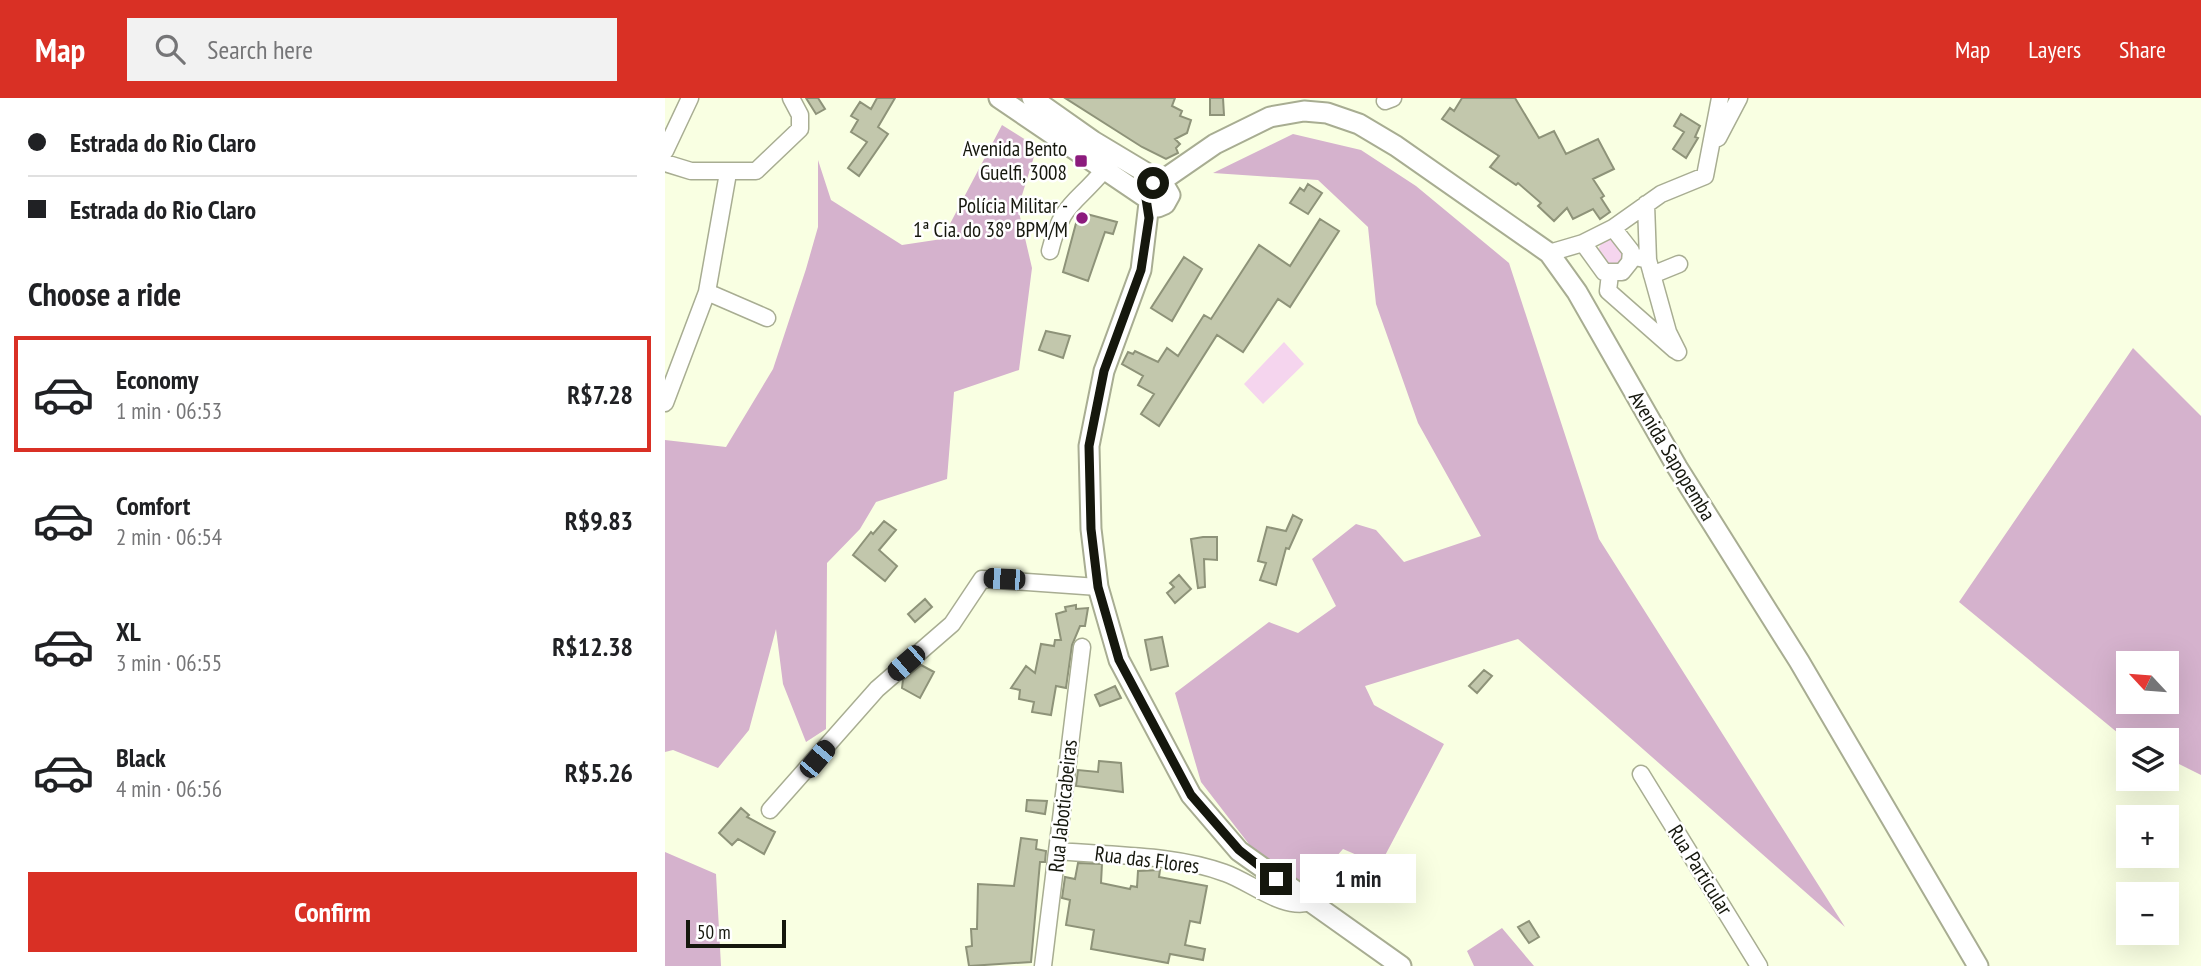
<!DOCTYPE html>
<meta charset="utf-8">
<style>
:root{--surface:#fff;--page:#f2f2f2;--text:#202124;--muted:#757577;--line:#e0e0e0;--accent:#d93025}
body{margin:0;font-family:"PT Sans Narrow",sans-serif;background:var(--page);color:var(--text);height:100vh;display:flex;flex-direction:column;font-size:26px;white-space:nowrap}
*{box-sizing:border-box;margin:0}
p{font-size:23px;color:var(--muted)}
.icon{flex:none;width:38px;height:38px;fill:none;stroke:currentColor;stroke-width:2;stroke-linecap:round;stroke-linejoin:round}
.map{position:relative;flex:1;overflow:hidden}
.drawer{display:flex;flex-direction:column;background:var(--surface);width:665px}
.drawer>*{flex:none}
.guide{display:grid;align-content:center;height:154px;padding:0 28px;background:var(--surface)}
.needle{width:46px;rotate:296deg}
.buttons{position:absolute;left:1451px;top:553px;display:grid;gap:14px}
.buttons a{display:grid;place-items:center;width:63px;height:63px;border-radius:0px;background:var(--surface);box-shadow:0 7px 28px #0002;font-size:35px}
.scale{position:absolute;left:21px;bottom:18px;width:100px;box-sizing:border-box;padding-left:7px;border:4px solid #15170d;border-top:0;font-size:19px;line-height:24px;white-space:nowrap;color:#15170d;-webkit-text-stroke:5px #fff;paint-order:stroke}
.end{position:absolute;width:32px;height:32px;margin:-16px;border:9px solid #15170d;background:#fff;box-shadow:0 0 0 4px #fff}
.from{border-radius:50%}
.bubble{position:absolute;height:49px;border-radius:0px;background:var(--surface);box-shadow:0 7px 28px #0002;font-size:23px;font-weight:800;line-height:49px;text-align:center}
.car{position:absolute;width:21px;height:42px;margin:-21px -10px;border-radius:9px;box-shadow:0 0 5px 2px #0007;background:linear-gradient(#222 24%,#8ab4d8 0 40%,#222 0 76%,#8ab4d8 0 86%,#222 0)}
.guide b{display:flex;align-items:center;gap:24px;height:66px;font-size:26px}
.guide b+b{border-top:2px solid var(--line)}
.guide i{width:18px;height:18px;background:var(--text)}
ul{padding:0;list-style:none}
li{display:flex;align-items:center;gap:21px;height:116px;margin:0 14px 10px;padding:0 14px;border:4px solid transparent;border-radius:0px}
li div{flex:1}
li b{display:block;font-size:26px}
li em{font-style:normal;font-weight:800}
li.current{border-color:var(--accent)}
li>.icon{width:63px;height:63px;stroke-width:1.5}
h2{padding:0 28px;font-size:32px;line-height:84px}
.action{display:flex;gap:14px;margin-top:auto;padding:14px 28px}
.action a{flex:1;height:80px;border-radius:0px;background:var(--accent);color:#fff;font-size:28px;font-weight:800;line-height:80px;text-align:center}
header{display:flex;align-items:center;gap:42px;box-sizing:border-box;height:98px;padding:0 35px;background:var(--accent);color:#fff}
header strong{font-size:33px}
nav{display:flex;gap:38px;margin-inline-start:auto;font-size:24px}
.search{width:490px;height:63px;background:var(--page);display:flex;align-items:center;gap:18px;box-sizing:border-box;padding:0 24px;border-radius:0px;color:var(--muted);font-size:26px}
main{display:flex;flex:1;min-height:0}
.map>svg:first-child{display:block}
</style>
<header>
<strong>Map</strong>
<div class="search"><svg class="icon" aria-label="search" viewBox="0 0 24 24"><circle cx="10" cy="10" r="6"/><path d="M15 15l6 6"/></svg>Search here</div>
<nav><a>Map</a><a>Layers</a><a>Share</a></nav>
</header>
<main>
<section class="drawer">
<div class="guide">
<b><i class="from"></i>Estrada do Rio Claro</b>
<b><i></i>Estrada do Rio Claro</b>
</div>
<h2>Choose a ride</h2>
<ul>
<li class="current"><svg class="icon" aria-label="car" viewBox="0 0 24 24"><path d="M5 17H2v-5l4-1 3-4h7l3 4 3 1v5h-3M9 17h6M6 11h13"/><circle cx="7" cy="17" r="2"/><circle cx="17" cy="17" r="2"/></svg><div><b>Economy</b><p>1 min · 06:53</p></div><em>R$7.28</em></li>
<li><svg class="icon" aria-label="car" viewBox="0 0 24 24"><path d="M5 17H2v-5l4-1 3-4h7l3 4 3 1v5h-3M9 17h6M6 11h13"/><circle cx="7" cy="17" r="2"/><circle cx="17" cy="17" r="2"/></svg><div><b>Comfort</b><p>2 min · 06:54</p></div><em>R$9.83</em></li>
<li><svg class="icon" aria-label="car" viewBox="0 0 24 24"><path d="M5 17H2v-5l4-1 3-4h7l3 4 3 1v5h-3M9 17h6M6 11h13"/><circle cx="7" cy="17" r="2"/><circle cx="17" cy="17" r="2"/></svg><div><b>XL</b><p>3 min · 06:55</p></div><em>R$12.38</em></li>
<li><svg class="icon" aria-label="car" viewBox="0 0 24 24"><path d="M5 17H2v-5l4-1 3-4h7l3 4 3 1v5h-3M9 17h6M6 11h13"/><circle cx="7" cy="17" r="2"/><circle cx="17" cy="17" r="2"/></svg><div><b>Black</b><p>4 min · 06:56</p></div><em>R$5.26</em></li>
</ul>
<div class="action"><a>Confirm</a></div>
</section>
<div class="map">
<svg width="1536" height="868" viewBox="0 0 1536 868">
<rect width="100%" height="100%" fill="#f9ffe2"/>
<!-- green -->
<path fill="#f5d5ee" d="M947 141 957 145 961 163 944 172 932 153 937 144Z
M619 244 639 266 598 306 579 286Z"/>
<!-- forest -->
<path fill="#d5b2cd" fill-rule="evenodd" d="M337 27 372 49 353 110 367 170 354 272 289 294 282 381 211 404 195 431 162 465 161 631 141 644 118 586 111 531 84 632 53 670 8 652 0 654V342L61 349 108 271 141 171 153 129V62L166 102 237 147 277 141Z
M628 36 696 52 751 88 844 165 934 441 1180 829 853 541 700 588 709 607 779 646 715 767 678 751 642 792 590 754 536 684 510 595 604 524 633 535 671 508 647 461 691 426 711 432 739 464 816 438 753 325 711 206 703 129 653 82 548 75Z
M1468 250 1536 318V677L1502 660V642H1467L1453 635 1294 504ZM1502 565V604H1463V565Z
M0 754 51 776 56 868H0Z
M837 830 869 868H809L802 853Z"/>
<!-- building -->
<path fill="#c2c7ac" stroke="#8e9379" stroke-width="2" d="M141 0H153L160 11 151 16Z
M212 0H230L213 29 223 36 194 78 183 70 202 44 186 34 193 22 186 18 195 4 206 11Z
M400 0H510L507 8 517 13 515 18 526 22 522 35 510 41 515 46 511 50 513 55 501 61 477 49Z
M545 0H558L559 17H545Z
M797 0H850L874 40 889 33 901 56 933 41 949 71 928 81 939 98 936 100 945 114 935 121 928 111 908 121 902 110 889 123 873 108 876 105 853 85 851 87 825 69 834 58 777 21 785 10 789 13Z
M1016 16 1035 28 1030 39 1033 40 1021 60 1008 51 1019 34 1009 28Z
M643 86 657 95 643 116 625 105 635 90 639 93Z
M414 114 452 124 448 136 440 134 423 183 398 174Z
M655 121 674 133 625 209 613 201 578 254 552 237 494 328 476 316 489 296 473 287 478 278 457 266 463 254 468 256 470 253 493 264 502 250 513 258 539 217 546 221 594 147 625 168Z
M519 159 537 171 507 223 486 210Z
M381 233 405 238 398 260 374 252Z
M628 417 637 422 624 451 621 450 611 487 595 482 601 465 593 463 602 429 621 433Z
M219 423 231 432 214 452 232 468 220 483 188 457 206 434 208 436Z
M538 439H552V462L539 461 540 489 533 490 526 441Z
M514 477 526 491 510 505 502 495 509 489 505 485Z
M260 501 267 509 250 524 243 516Z
M411 507V511L423 510 420 528H415L407 547 401 590 391 588 386 617 367 614 369 604 354 601 355 592 346 590 361 568 370 575 376 546 389 548 390 542H396L391 516 401 513 400 509Z
M497 539 503 568 486 572 480 542Z
M256 567 269 574 255 600 237 590 238 582Z
M819 572 827 578 812 595 804 588Z
M450 588 456 600 435 608 430 597Z
M434 663 456 665 458 694 411 688 413 672 433 674Z
M362 702 382 703 380 716 361 713Z
M76 710 84 717 82 719 110 734 99 756 73 741 67 747 54 735Z
M356 740 372 742 371 751 381 753 380 764H375L366 864 304 868 301 849 307 848 306 831H312L313 786 349 788Z
M413 765 437 766 436 785 465 791 466 788 472 789 473 773 495 772 494 779 542 788 535 825 525 823 520 847 540 851 538 862 505 856 503 865 426 851 429 832 401 827 405 802 397 800 400 779 410 781Z
M678 767 691 774 689 777 694 780 690 787 697 792 691 803 666 788 668 785 663 782 669 772 674 774Z
M864 823 874 839 864 845 853 829Z"/>
<g fill="none" stroke-linecap="round" stroke-linejoin="round">
<defs>
<path id="minor" d="M720 3 728 0
M1053 40 1074 0
M0 53 25 0
M0 65 26 73H91L135 31V17L126 0
M981 106 983 162
M918 145 939 174H957L965 164 966 153 948 130
M385 153C397 104 410 107 439 72
M884 155 918 145 948 130 996 96 1040 78 1055 0
M967 158 983 162 1003 234 1013 254
M945 176 943 193 1010 252
M987 177 1014 166
M42 194 102 220
M0 305 42 194 63 75
M976 676 1094 868
M105 712 212 591 287 526 317 481 433 489
M394 753C448 758 509 756 560 775 586 784 618 813 646 804
M378 868 417 549"/>
<path id="major" d="M334 0 480 99
M367 0 428 43 498 85 505 97 500 106 493 109 484 105 480 96
M495 84 550 46 605 19 639 13 662 15 694 26 731 48 884 155 912 194 1012 369 1134 563 1313 868
M484 105 476 172 439 273 424 348 426 431 433 489 454 562 526 697 574 753 736 868"/>
</defs>
<!-- minor casing -->
<use href="#minor" stroke="#a8ad92" stroke-width="19"/>
<!-- major casing -->
<use href="#major" stroke="#a8ad92" stroke-width="23"/>
<!-- minor -->
<use href="#minor" stroke="#fff" stroke-width="16"/>
<!-- major -->
<use href="#major" stroke="#fff" stroke-width="19"/>
</g>
<g fill="none" stroke-linecap="round" stroke-linejoin="round">
<!-- route -->
<path stroke="#15170d" stroke-width="9" d="M488 85 480 94 484 120 476 172 439 273 424 348 426 431 433 489 454 562 526 697 574 752 611 781"/>
</g>
<!-- markers -->
<g fill="#8c1b7d" stroke="#fff" stroke-width="2.5">
<rect x="409" y="56" width="14" height="14" rx="3.5"/>
<circle cx="417" cy="120" r="7"/>
</g>
<g text-anchor="middle" stroke-width="5" stroke-linejoin="round" paint-order="stroke">
<!-- poi labels -->
<g font-size="21" fill="#15170d" stroke="#fff" text-anchor="end">
<text x="402" y="58">Avenida Bento<tspan x="402" dy="24">Guelfi, 3008</tspan></text>
<text x="403" y="115">Polícia Militar -<tspan x="403" dy="24">1ª Cia. do 38º BPM/M</tspan></text>
</g>
<!-- street labels -->
<g font-size="21" fill="#15170d" stroke="#fff">
<text transform="translate(1007 358) rotate(59)" y="7">Avenida Sapopemba</text>
<text transform="translate(398 708) rotate(-84)" y="7">Rua Jaboticabeiras</text>
<text transform="translate(482 762) rotate(7)" y="7">Rua das Flores</text>
<text transform="translate(1035 772) rotate(58)" y="7">Rua Particular</text>
</g>
</g>
</svg>
<div class="buttons">
<a><svg class="needle" viewBox="-14 -14 28 28"><path d="M0-13l5 13h-10z" fill="#e53935"/><path d="M0 13l5-13h-10z" fill="#757577"/></svg></a>
<a><svg class="icon" aria-label="layers" viewBox="0 0 24 24"><path d="M12 4l9 5-9 5-9-5zM3 14l9 5 9-5"/></svg></a>
<a>+</a>
<a>−</a>
</div>
<div class="scale">50 m</div>
<i class="end from" style="left:488px;top:85px"></i>
<i class="end" style="left:611px;top:781px"></i>
<div class="bubble" style="left:635px;top:756px;width:116px">1 min</div>
<i class="car" style="left:339px;top:481px;rotate:273deg"></i>
<i class="car" style="left:241px;top:565px;rotate:229deg"></i>
<i class="car" style="left:152px;top:661px;rotate:40deg"></i>
</div>
</main>
